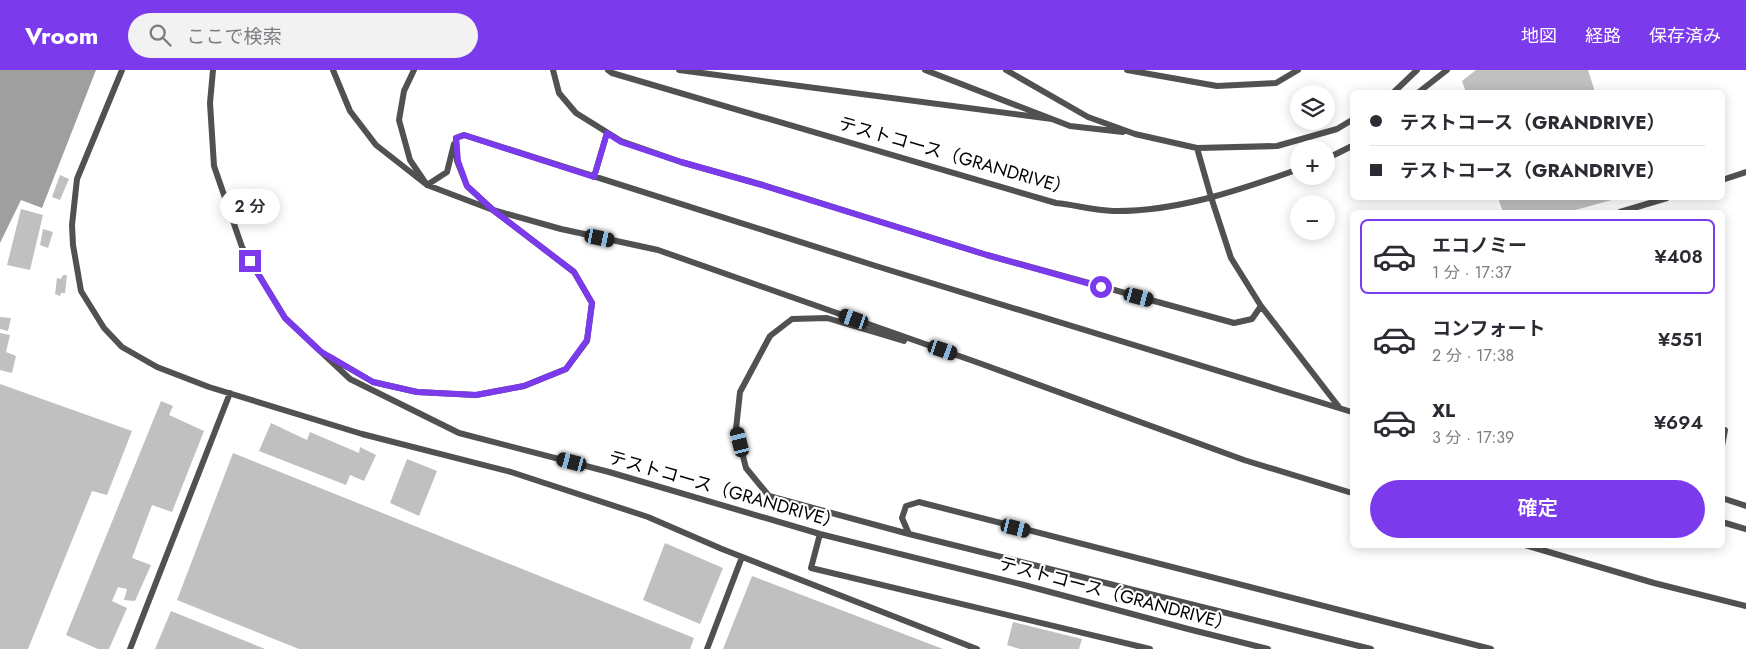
<!DOCTYPE html>
<html lang="ja">
<meta charset="utf-8">
<style>
:root{--surface:#fff;--page:#f2f2f3;--text:#2b2b33;--muted:#7c7c81;--line:#e1e1e2;--accent:#7c3aed}
body{margin:0;font-family:Jost,"Noto Sans JP",sans-serif;background:var(--page);color:var(--text);height:100vh;display:flex;flex-direction:column;font-size:19px;white-space:nowrap}
*{box-sizing:border-box;margin:0}
p{font-size:16px;color:var(--muted)}
.icon{flex:none;width:28px;height:28px;fill:none;stroke:currentColor;stroke-width:2;stroke-linecap:round;stroke-linejoin:round}
.map{position:relative;flex:1;overflow:hidden}
.drawer{position:absolute;left:1350px;top:140px;width:375px;height:338px;display:flex;flex-direction:column;background:var(--surface);border-radius:8px;box-shadow:0 2px 12px #0003}
.drawer>*{flex:none}
.hud{position:absolute;left:1350px;top:20px;width:375px;height:110px;border-radius:8px;box-shadow:0 2px 12px #0003;display:grid;align-content:center;height:110px;padding:0 20px;background:var(--surface)}
.controls{position:absolute;left:1290px;top:15px;display:grid;gap:10px}
.controls a{display:grid;place-items:center;width:45px;height:45px;border-radius:50%;background:var(--surface);box-shadow:0 2px 12px #0003;font-size:25px}
.end{position:absolute;width:22px;height:22px;margin:-11px;border:6px solid #7c3aed;background:#fff;box-shadow:0 0 0 2px #fff}
.from{border-radius:50%}
.bubble{position:absolute;height:35px;border-radius:18px;background:var(--surface);box-shadow:0 2px 12px #0003;font-size:16px;font-weight:600;line-height:35px;text-align:center}
.car{position:absolute;width:15px;height:30px;margin:-15px -8px;border-radius:6px;box-shadow:0 0 4px 1px #0007;background:linear-gradient(#222 24%,#8ab4d8 0 40%,#222 0 76%,#8ab4d8 0 86%,#222 0)}
.hud b{display:flex;align-items:center;gap:18px;height:48px;font-size:19px}
.hud b+b{border-top:1px solid var(--line)}
.hud i{width:12px;height:12px;background:var(--text)}
ul{padding:9px 0 0;list-style:none}
li{display:flex;align-items:center;gap:15px;height:75px;margin:0 10px 8px;padding:0 10px;border:2px solid transparent;border-radius:8px}
li div{flex:1}
li b{display:block;font-size:19px}
li em{font-style:normal;font-weight:600}
li.on{border-color:var(--accent)}
li>.icon{width:45px;height:45px;stroke-width:1.5}
.primary-button{display:flex;gap:10px;margin-top:auto;padding:10px 20px}
.primary-button a{flex:1;height:58px;border-radius:30px;background:var(--accent);color:#fff;font-size:20px;font-weight:600;line-height:58px;text-align:center}
header{display:flex;align-items:center;gap:30px;box-sizing:border-box;height:70px;padding:0 25px;background:var(--accent);color:#fff}
header strong{font-size:24px}
nav{display:flex;gap:28px;margin-inline-start:auto;font-size:18px}
.search{width:350px;height:45px;background:var(--page);display:flex;align-items:center;gap:12px;box-sizing:border-box;padding:0 18px;border-radius:28px;color:var(--muted);font-size:19px}
.map>svg:first-child{display:block}
</style>
<header>
<strong>Vroom</strong>
<div class="search"><svg class="icon" aria-label="search" viewBox="0 0 24 24"><circle cx="10" cy="10" r="6"/><path d="M15 15l6 6"/></svg>ここで検索</div>
<nav><a>地図</a><a>経路</a><a>保存済み</a></nav>
</header>
<div class="map">
<svg width="1746" height="579" viewBox="0 0 1746 579">
<rect width="100%" height="100%" fill="#fff"/>
<!-- water -->
<path fill="#9f9f9f" d="M0 0H96L42 138 21 130 0 173Z"/>
<!-- building -->
<path fill="#c0c0c0" d="M1476 0H1588L1595 22H1466L1462 11Z
M60 105 69 109 60 130 52 127Z
M1498 128H1619L1568 142H1503Z
M21 139 43 145 30 200 7 195Z
M43 159 53 162 48 178 40 175Z
M63 205H67L65 223H61L60 226 55 224 57 208 61 209Z
M0 247 11 248 8 261 0 259Z
M0 263 10 265 6 282 16 286 12 303 0 300Z
M0 314 132 361 107 425 92 421 28 579H0Z
M161 331 173 336 169 345 204 361 172 442 152 435 132 488 151 495 135 531 124 530 127 519 118 517 112 531 127 538 109 579H98L66 565Z
M271 353 307 370 310 362 359 383 360 377 376 385 364 411 350 405 346 415 259 381Z
M233 383 694 568 690 579H299L177 530Z
M407 389 437 401 419 446 390 433Z
M665 473 723 498 700 554 643 530Z
M752 506 943 579H723Z
M171 541 265 579H155Z
M1013 552 1082 569 1079 579H1020L1007 575Z"/>
<g fill="none" stroke-linecap="round" stroke-linejoin="round">
<!-- lane -->
<path stroke="#515151" stroke-width="6" d="M122 0 77 109 72 155 73 175 81 221 104 258 122 277 157 297 209 317 362 364 511 402 648 447 722 479 977 579
M213 0 210 33 214 96 242 177 285 248 350 309 459 363 609 402 820 464 1024 515 1188 559 1268 579
M333 0 350 41 376 75 427 115 493 140 561 159 658 180 979 293 1244 390 1352 423
M414 0 404 21 399 50 410 90 427 115 447 102 454 74
M553 0 559 23 576 43 621 71 681 92 763 115 987 185 1234 253 1252 249 1261 236
M608 0 612 3 1056 133C1075 135 1094 140 1113 141 1176 142 1240 120 1299 99
M679 0 1052 49
M925 0 1070 56 1123 62
M1006 0 1088 47 1135 64 1197 78 1277 76 1337 59 1352 50
M1127 0 1217 16 1276 13 1298 0
M1394 22 1417 0
M1419 22 1447 0
M456 68 464 65 876 196 1352 342
M1197 78 1211 127 1231 188 1261 236 1339 337
M1326 89 1352 76
M594 107 607 63
M1722 110 1746 102
M1620 142 1667 128
M904 271 827 248 792 249 770 266 740 322 736 359 746 398 769 426 909 464 1371 579
M330 287 373 312 417 322 476 325 524 316 566 299 587 271 592 233 574 202 493 140 467 116 457 91 456 68
M1722 376 1725 360
M1722 428 1746 436
M1722 452 1746 459
M820 464 811 498 1150 579
M909 464 902 448 906 436 919 432 1491 579
M1525 475 1654 513 1746 536
M130 579 230 323
M707 579 742 487"/>
</g>
<g fill="none" stroke-linecap="round" stroke-linejoin="round">
<!-- route -->
<path stroke="#7c3aed" stroke-width="6" d="M250 191 285 248 320 281 373 312 417 322 476 325 524 316 566 299 587 270 592 233 574 202 493 140 467 116 458 91 456 68 464 65 594 107 607 63 621 72 681 92 762 115 987 185 1101 217"/>
</g>
<g text-anchor="middle" stroke-width="4" stroke-linejoin="round" paint-order="stroke">
<!-- street labels -->
<g font-size="18" fill="#000" stroke="#fff">
<text transform="translate(955 86) rotate(16)" y="6">テストコース（GRANDRIVE）</text>
<text transform="translate(725 420) rotate(16)" y="6">テストコース（GRANDRIVE）</text>
<text transform="translate(1116 524) rotate(15)" y="6">テストコース（GRANDRIVE）</text>
</g>
</g>
</svg>
<div class="controls">
<a><svg class="icon" aria-label="layers" viewBox="0 0 24 24"><path d="M12 4l9 5-9 5-9-5zM3 14l9 5 9-5"/></svg></a>
<a>+</a>
<a>−</a>
</div>
<i class="end from" style="left:1101px;top:217px"></i>
<i class="end" style="left:250px;top:191px"></i>
<div class="bubble" style="left:220px;top:119px;width:60px">2 分</div>
<i class="car" style="left:600px;top:168px;rotate:102deg"></i>
<i class="car" style="left:1139px;top:227px;rotate:105deg"></i>
<i class="car" style="left:854px;top:249px;rotate:289deg"></i>
<i class="car" style="left:943px;top:280px;rotate:109deg"></i>
<i class="car" style="left:740px;top:372px;rotate:346deg"></i>
<i class="car" style="left:572px;top:392px;rotate:285deg"></i>
<i class="car" style="left:1016px;top:458px;rotate:104deg"></i>
<div class="hud">
<b><i class="from"></i>テストコース（GRANDRIVE）</b>
<b><i></i>テストコース（GRANDRIVE）</b>
</div>
<section class="drawer">
<ul>
<li class="on"><svg class="icon" aria-label="car" viewBox="0 0 24 24"><path d="M5 17H2v-5l4-1 3-4h7l3 4 3 1v5h-3M9 17h6M6 11h13"/><circle cx="7" cy="17" r="2"/><circle cx="17" cy="17" r="2"/></svg><div><b>エコノミー</b><p>1 分 · 17:37</p></div><em>¥408</em></li>
<li><svg class="icon" aria-label="car" viewBox="0 0 24 24"><path d="M5 17H2v-5l4-1 3-4h7l3 4 3 1v5h-3M9 17h6M6 11h13"/><circle cx="7" cy="17" r="2"/><circle cx="17" cy="17" r="2"/></svg><div><b>コンフォート</b><p>2 分 · 17:38</p></div><em>¥551</em></li>
<li><svg class="icon" aria-label="car" viewBox="0 0 24 24"><path d="M5 17H2v-5l4-1 3-4h7l3 4 3 1v5h-3M9 17h6M6 11h13"/><circle cx="7" cy="17" r="2"/><circle cx="17" cy="17" r="2"/></svg><div><b>XL</b><p>3 分 · 17:39</p></div><em>¥694</em></li>
</ul>
<div class="primary-button"><a>確定</a></div>
</section>
</div>
